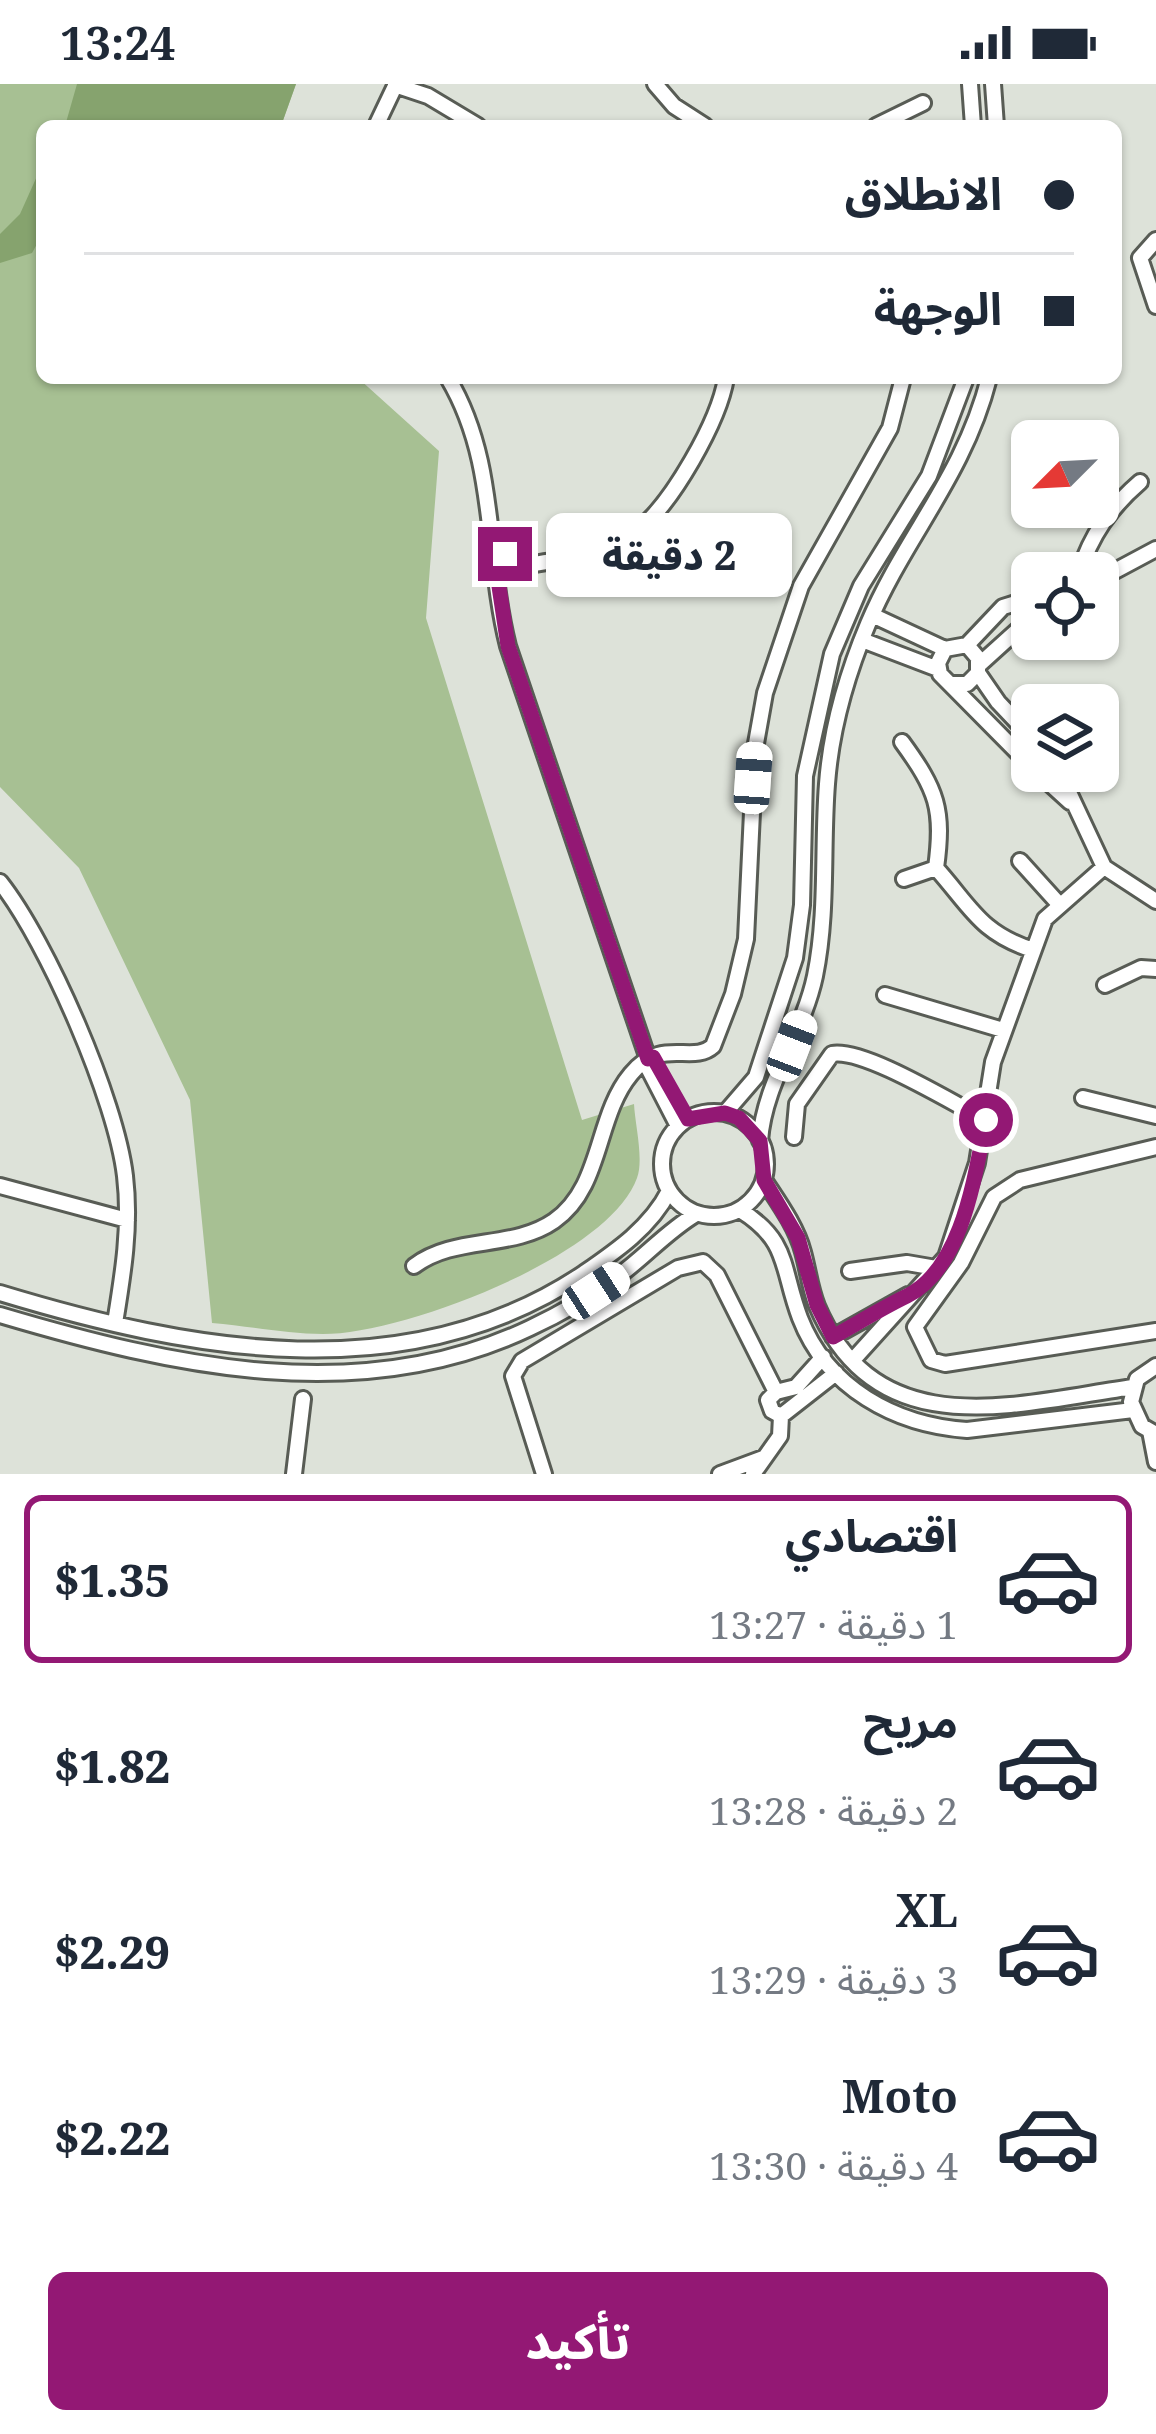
<!DOCTYPE html>
<html lang="ar">
<meta charset="utf-8">
<style>
:root{--surface:#fff;--page:#f6f6f7;--text:#1f2937;--muted:#747a83;--line:#e0e1e3;--accent:#931874}
body{margin:0;font-family:"Noto Serif","Noto Sans Arabic",serif;background:var(--page);color:var(--text);direction:rtl;height:100vh;display:flex;flex-direction:column;font-size:45px;white-space:nowrap}
*{box-sizing:border-box;margin:0}
p{font-size:39px;color:var(--muted)}
.icon{flex:none;width:66px;height:66px;fill:none;stroke:currentColor;stroke-width:2;stroke-linecap:round;stroke-linejoin:round}
.map{position:relative;height:1390px;overflow:hidden;direction:ltr}
.details{display:flex;flex-direction:column;background:var(--surface);flex:1}
.details>*{flex:none}
.hud{position:absolute;left:36px;top:36px;width:1086px;height:264px;border-radius:18px;box-shadow:0 3px 9px #0004;direction:rtl;display:grid;align-content:center;height:264px;padding:0 48px;background:var(--surface)}
.needle{width:78px;rotate:246deg}
.tools{position:absolute;left:1011px;top:336px;display:grid;gap:24px}
.tools a{display:grid;place-items:center;width:108px;height:108px;border-radius:18px;background:var(--surface);box-shadow:0 3px 9px #0004;font-size:60px}
.end{position:absolute;width:54px;height:54px;margin:-27px;border:15px solid #931874;background:#fff;box-shadow:0 0 0 6px #fff}
.from{border-radius:50%}
.bubble{position:absolute;height:84px;border-radius:18px;background:var(--surface);box-shadow:0 3px 9px #0004;font-size:39px;font-weight:800;line-height:84px;text-align:center;direction:rtl}
.car{position:absolute;width:36px;height:72px;margin:-36px -18px;border-radius:15px;box-shadow:0 0 9px 3px #0007;background:linear-gradient(#fff 24%,#345 0 40%,#fff 0 76%,#345 0 86%,#fff 0)}
.hud b{display:flex;align-items:center;gap:42px;height:114px;font-size:45px}
.hud b+b{border-top:3px solid var(--line)}
.hud i{width:30px;height:30px;background:var(--text)}
ul{padding:21px 0 0;list-style:none}
li{display:flex;align-items:center;gap:36px;height:168px;margin:0 24px 18px;padding:0 24px;border:6px solid transparent;border-radius:18px}
li div{flex:1}
li b{display:block;font-size:45px}
li em{font-style:normal;font-weight:800}
li.current{border-color:var(--accent)}
li>.icon{width:108px;height:108px;stroke-width:1.5}
.action{display:flex;gap:24px;margin-top:auto;padding:24px 48px}
.action a{flex:1;height:138px;border-radius:18px;background:var(--accent);color:#fff;font-size:48px;font-weight:800;line-height:138px;text-align:center}
.status{display:flex;justify-content:space-between;align-items:center;height:84px;padding:0 60px;background:var(--surface);direction:ltr}
.status svg{height:33px;fill:currentColor}
.map>svg:first-child{display:block}
</style>
<div class="status"><b>13:24</b><svg viewBox="0 0 49 12"><path d="M0 12V9h3v3zM5 12V6h3v6zM10 12V3h3v9zM15 12V0h3v12zM26 1h20v11H26zM47 4h2v5h-2z"/></svg></div>
<div class="map">
<svg width="1156" height="1390" viewBox="0 0 1156 1390">
<rect width="100%" height="100%" fill="#dde2d9"/>
<!-- green -->
<path fill="#a7c093" d="M0 0H296L281 42H42V294H358L439 367 426 534 582 1036 634 1020C635 1040 644 1076 637 1094 609 1173 402 1250 323 1250 287 1250 249 1242 212 1239L190 1016 79 784 0 703Z"/>
<!-- water -->
<path fill="#86a36e" d="M77 0H296L281 42H65Z
M42 81V151L32 169 0 179V150L20 130Z"/>
<g fill="none" stroke-linecap="round" stroke-linejoin="round">
<defs>
<path id="minor" d="M655 0 674 22 705 42
M970 0 973 42
M993 0 996 42
M395 1 428 12 478 42
M376 42 396 0
M876 42 923 19
M1156 156 1140 174 1156 222
M448 294C498 378 485 471 508 562L648 975
M1079 489C1091 451 1110 424 1140 398
M496 495C526 475 554 480 586 471 604 465 622 458 637 447 672 420 719 337 726 294
M1098 496 1156 465
M872 531 945 565
M862 556 938 585
M967 561 1003 523 1032 514
M980 580 1032 533
M978 589 998 618 1032 654
M952 600H967L978 589V574L967 561 945 565 938 579 940 590 1032 683
M902 658C937 706 944 725 936 784
M1036 687 1070 718
M1059 687 1104 783 1156 817
M1020 777 1058 819
M904 795 936 784C971 823 980 849 1033 866
M0 798C48 859 116 1016 125 1092 131 1142 123 1190 115 1239
M1105 901 1141 884 1156 885
M885 911 1003 946
M645 978 678 1042
M1083 1014 1156 1032
M662 1080a52 52 0 1 1 104 0a52 52 0 1 1-104 0Z
M725 1029 756 993 795 874 802 821 805 692 832 570 861 502 929 392 966 294
M794 1053 797 1020 832 970C864 964 952 1019 986 1036
M760 1057C764 999 803 949 815 892 828 828 822 765 827 700 831 646 847 590 868 540 905 452 964 392 989 294
M1156 1063 1020 1096 994 1113 961 1179 915 1243 931 1276 945 1280 1156 1247
M764 1096C779 1119 796 1142 803 1168 808 1186 810 1205 817 1222 877 1363 1015 1320 1133 1303
M0 1102 127 1136
M740 1126C790 1157 781 1184 800 1234 827 1304 895 1341 967 1346L1133 1326
M414 1182C455 1151 512 1166 554 1137 603 1103 595 1033 631 990 662 952 692 981 713 962L733 910 746 855 755 665 765 609 801 502 890 344 903 294
M850 1187 907 1179 936 1184
M0 1209C191 1267 407 1308 584 1189 616 1167 651 1143 669 1107
M0 1231C172 1282 360 1325 530 1244 560 1230 591 1212 617 1193 645 1173 667 1147 696 1130
M833 1253 908 1211
M853 1276 946 1173 977 1079 993 978 1045 835 1104 783
M1156 1282 1137 1295 1131 1318 1142 1342 1156 1350
M781 1332 836 1289
M1150 1347 1156 1378
M294 1390 303 1315
M544 1390 513 1292 522 1277 678 1184 703 1178 717 1191 776 1308
M720 1390 763 1374
M753 1390 780 1352 781 1332 772 1327 768 1316 776 1308 796 1303 823 1273"/>
</defs>
<!-- minor casing -->
<use href="#minor" stroke="#585c55" stroke-width="20"/>
<!-- minor -->
<use href="#minor" stroke="#fff" stroke-width="14"/>
</g>
<g fill="none" stroke-linecap="round" stroke-linejoin="round">
<!-- route -->
<path stroke="#931874" stroke-width="15" d="M505 470 493 463 508 562 648 975 653 973 688 1035 725 1029 739 1034 760 1057 764 1096 798 1154 817 1221 833 1253C858 1239 882 1224 907 1212 963 1184 975 1090 986 1036"/>
</g>
</svg>
<div class="tools">
<a><svg class="needle" viewBox="-14 -14 28 28"><path d="M0-13l5 13h-10z" fill="#e53935"/><path d="M0 13l5-13h-10z" fill="#747a83"/></svg></a>
<a><svg class="icon" aria-label="locate" viewBox="0 0 24 24"><circle cx="12" cy="12" r="6"/><path d="M12 2v4M12 18v4M2 12h4M18 12h4"/></svg></a>
<a><svg class="icon" aria-label="layers" viewBox="0 0 24 24"><path d="M12 4l9 5-9 5-9-5zM3 14l9 5 9-5"/></svg></a>
</div>
<i class="end from" style="left:986px;top:1036px"></i>
<i class="end" style="left:505px;top:470px"></i>
<div class="bubble" style="left:546px;top:429px;width:246px">2 دقيقة</div>
<i class="car" style="left:753px;top:694px;rotate:4deg"></i>
<i class="car" style="left:792px;top:962px;rotate:21deg"></i>
<i class="car" style="left:596px;top:1207px;rotate:57deg"></i>
<div class="hud">
<b><i class="from"></i>الانطلاق</b>
<b><i></i>الوجهة</b>
</div>
</div>
<section class="details">
<ul>
<li class="current"><svg class="icon" aria-label="car" viewBox="0 0 24 24"><path d="M5 17H2v-5l4-1 3-4h7l3 4 3 1v5h-3M9 17h6M6 11h13"/><circle cx="7" cy="17" r="2"/><circle cx="17" cy="17" r="2"/></svg><div><b>اقتصادي</b><p>1 دقيقة · 13:27</p></div><em>$1.35</em></li>
<li><svg class="icon" aria-label="car" viewBox="0 0 24 24"><path d="M5 17H2v-5l4-1 3-4h7l3 4 3 1v5h-3M9 17h6M6 11h13"/><circle cx="7" cy="17" r="2"/><circle cx="17" cy="17" r="2"/></svg><div><b>مريح</b><p>2 دقيقة · 13:28</p></div><em>$1.82</em></li>
<li><svg class="icon" aria-label="car" viewBox="0 0 24 24"><path d="M5 17H2v-5l4-1 3-4h7l3 4 3 1v5h-3M9 17h6M6 11h13"/><circle cx="7" cy="17" r="2"/><circle cx="17" cy="17" r="2"/></svg><div><b>XL</b><p>3 دقيقة · 13:29</p></div><em>$2.29</em></li>
<li><svg class="icon" aria-label="car" viewBox="0 0 24 24"><path d="M5 17H2v-5l4-1 3-4h7l3 4 3 1v5h-3M9 17h6M6 11h13"/><circle cx="7" cy="17" r="2"/><circle cx="17" cy="17" r="2"/></svg><div><b>Moto</b><p>4 دقيقة · 13:30</p></div><em>$2.22</em></li>
</ul>
<div class="action"><a>تأكيد</a></div>
</section>
